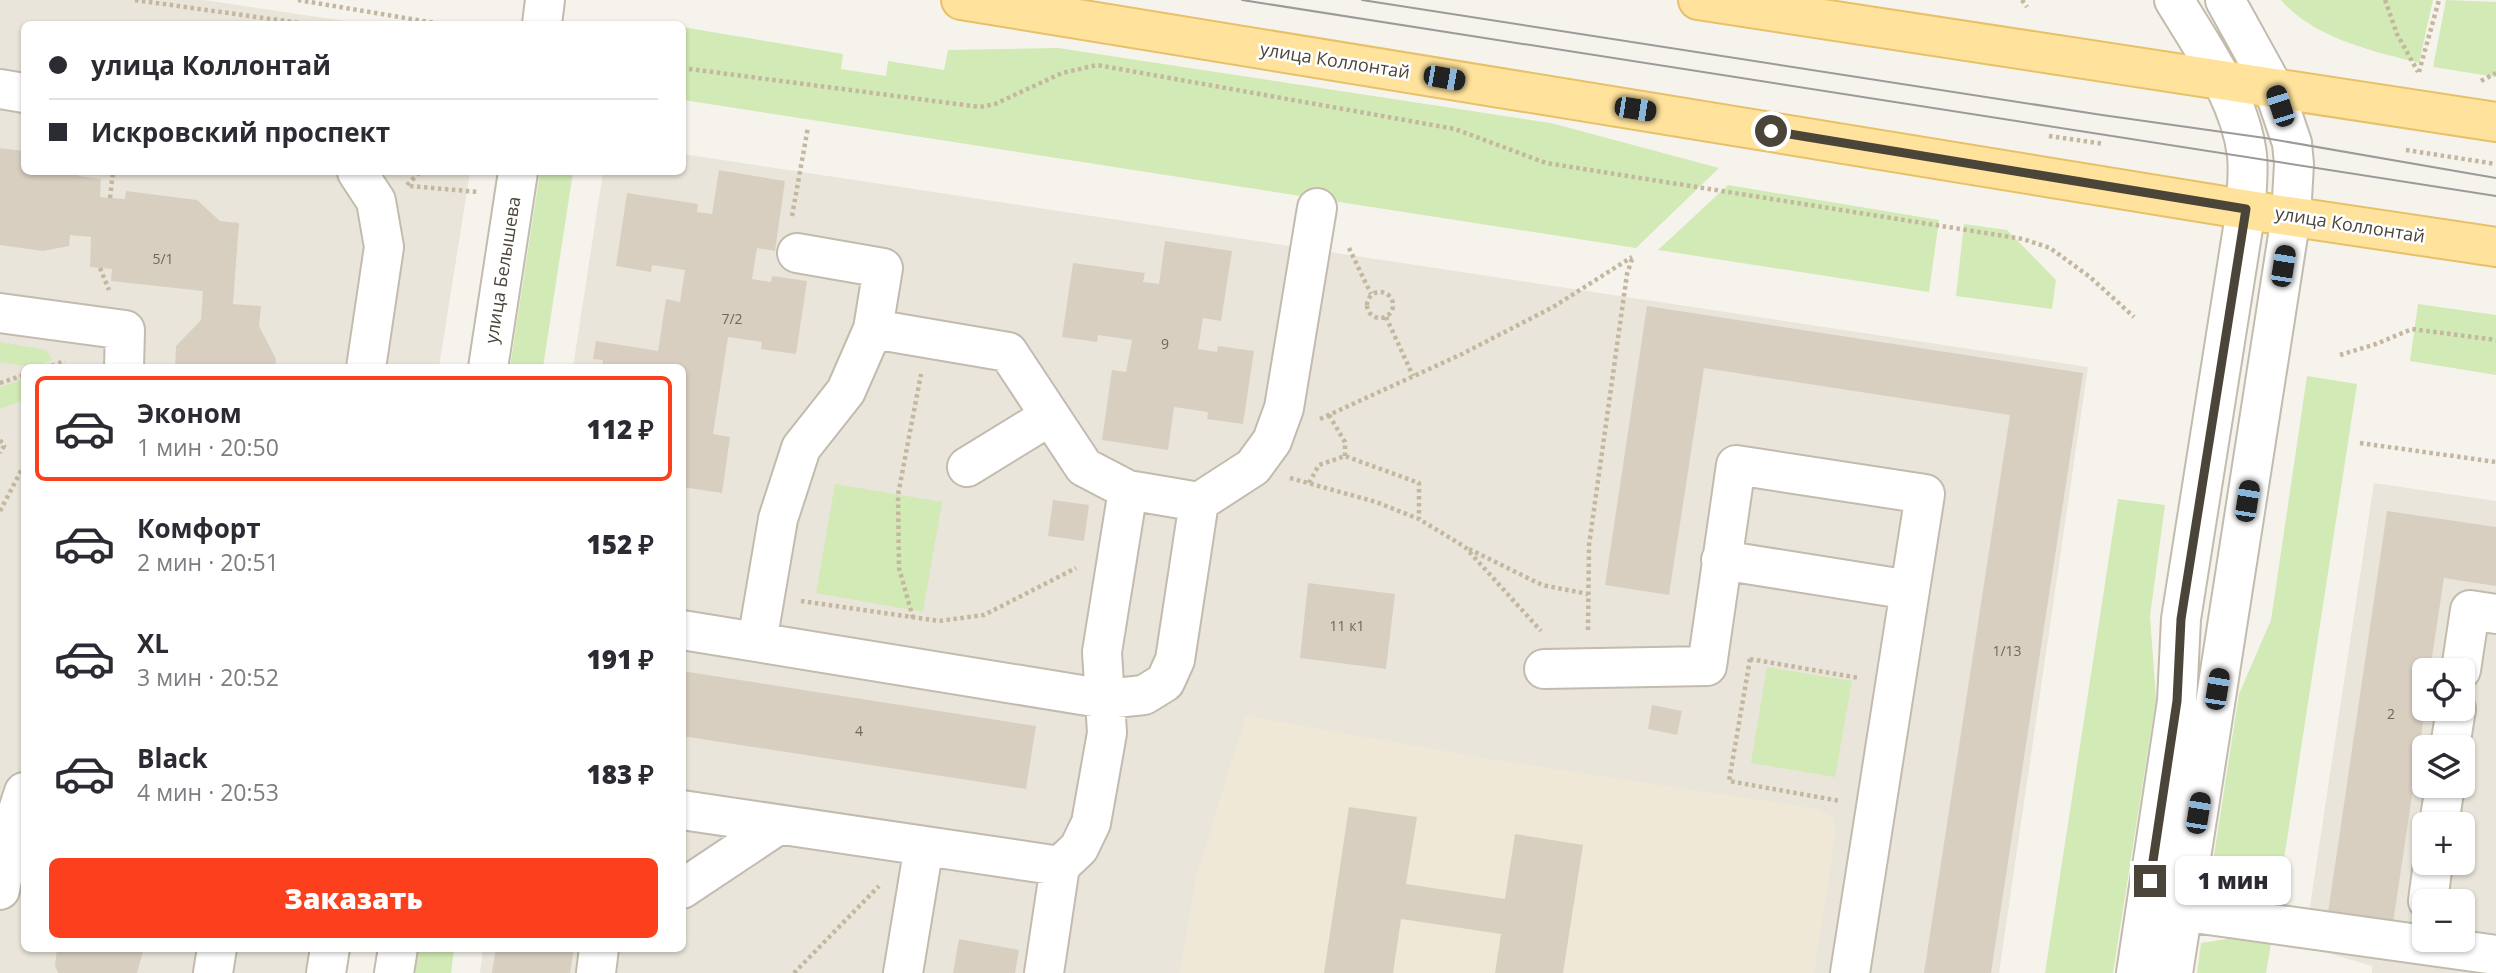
<!DOCTYPE html>
<html lang="ru">
<meta charset="utf-8">
<style>
:root{--surface:#fff;--page:#f2f2f3;--text:#2b2b33;--muted:#7c7c81;--line:#e1e1e2;--accent:#fc3f1d}
body{margin:0;font-family:"Open Sans",sans-serif;background:var(--page);color:var(--text);height:100vh;display:flex;flex-direction:column;font-size:26px;white-space:nowrap}
*{box-sizing:border-box;margin:0}
p{font-size:23px;color:var(--muted)}
.icon{flex:none;width:38px;height:38px;fill:none;stroke:currentColor;stroke-width:2;stroke-linecap:round;stroke-linejoin:round}
.map{position:relative;flex:1;overflow:hidden}
.drawer{position:absolute;left:21px;top:364px;width:665px;height:588px;display:flex;flex-direction:column;background:var(--surface);border-radius:10px;box-shadow:0 2px 5px #0004}
.drawer>*{flex:none}
.banner{position:absolute;left:21px;top:21px;width:665px;height:154px;border-radius:10px;box-shadow:0 2px 5px #0004;display:grid;align-content:center;height:154px;padding:0 28px;background:var(--surface)}
.fabs{position:absolute;left:2412px;top:658px;display:grid;gap:14px}
.fabs a{display:grid;place-items:center;width:63px;height:63px;border-radius:10px;background:var(--surface);box-shadow:0 2px 5px #0004;font-size:35px}
.end{position:absolute;width:32px;height:32px;margin:-16px;border:9px solid #4b4439;background:#fff;box-shadow:0 0 0 4px #fff}
.from{border-radius:50%}
.bubble{position:absolute;height:49px;border-radius:10px;background:var(--surface);box-shadow:0 2px 5px #0004;font-size:23px;font-weight:800;line-height:49px;text-align:center}
.car{position:absolute;width:21px;height:42px;margin:-21px -10px;border-radius:9px;box-shadow:0 0 5px 2px #0007;background:linear-gradient(#222 24%,#8ab4d8 0 40%,#222 0 76%,#8ab4d8 0 86%,#222 0)}
.banner b{display:flex;align-items:center;gap:24px;height:66px;font-size:26px}
.banner b+b{border-top:2px solid var(--line)}
.banner i{width:18px;height:18px;background:var(--text)}
ul{padding:12px 0 0;list-style:none}
li{display:flex;align-items:center;gap:21px;height:105px;margin:0 14px 10px;padding:0 14px;border:4px solid transparent;border-radius:10px}
li div{flex:1}
li b{display:block;font-size:26px}
li em{font-style:normal;font-weight:800}
li.selected{border-color:var(--accent)}
li>.icon{width:63px;height:63px;stroke-width:1.5}
.primary-button{display:flex;gap:14px;margin-top:auto;padding:14px 28px}
.primary-button a{flex:1;height:80px;border-radius:10px;background:var(--accent);color:#fff;font-size:28px;font-weight:800;line-height:80px;text-align:center}
.map>svg:first-child{display:block}
</style>
<div class="map">
<svg width="2496" height="973" viewBox="0 0 2496 973">
<rect width="100%" height="100%" fill="#f6f3ec"/>
<!-- residential -->
<path fill="#eae5da" fill-rule="evenodd" d="M0 0H204L365 24H24V172H470L439 367 24 368V948L347 949 343 973H0Z
M683 154 2088 367 1999 973H480L483 949 682 948V368L573 367 603 172H682Z
M2374 483 2496 501V973H2372V966L2304 946ZM2424 670H2462V709H2424ZM2424 747H2462V786H2424ZM2424 824H2462V863H2424ZM2424 901H2462V940H2424Z"/>
<!-- education -->
<path fill="#efe8d6" d="M1246 716 1489 759 1818 809 1834 819 1835 836 1814 973H1180L1196 877Z"/>
<!-- green -->
<path fill="#d2eab5" d="M2281 0H2433L2419 63C2373 51 2313 38 2281 0Z
M2446 0 2496 2V77L2433 67Z
M682 27 843 54 841 69 886 76 888 61 944 70 948 50 1058 48 1551 123 1719 168 1636 248 683 100Z
M540 172H573L543 367H510Z
M1728 185 1939 220 1929 292 1658 250Z
M1964 224 2007 230 2056 280 2052 309 1956 296Z
M2418 304 2496 315V375L2410 361Z
M0 342 46 350 52 360 33 367 0 362Z
M2307 376 2357 384 2276 911 2240 904 2209 888 2239 694 2271 620Z
M24 379V400L0 409V387Z
M835 484 942 502 923 612 816 593Z
M2118 499 2165 505 2150 616 2156 699 2113 973H2045Z
M1767 667 1852 681 1835 777 1751 763Z
M2234 938 2271 943 2266 973H2197L2201 943Z
M419 949H454L451 973H415Z"/>
<!-- building -->
<path fill="#d8cfc1" d="M0 148 24 151V172H75L79 176 101 179 100 197 125 199 126 191 197 200 220 221 239 223 233 304 261 306 259 326 276 359 275 368H175L176 346 201 320 203 291 111 281 112 269 90 267 91 237 70 235 69 246 43 251 0 245Z
M719 170 785 181 775 251 757 248 752 279 771 282 772 276 807 281 796 354 761 349 762 342 728 337 713 434 730 437 722 493 682 487V368H602L603 360 593 359 596 341 658 351 666 299 680 302 685 270 652 265 651 272 616 266 627 193 698 204 697 212 712 214Z
M1165 241 1232 251 1221 321 1203 318 1198 349 1217 352 1218 346 1254 351 1243 424 1207 419 1208 412 1174 407 1168 450 1102 440 1112 370 1126 372 1132 340 1098 335 1097 342 1062 337 1073 263 1145 273 1143 282 1159 284Z
M1647 306 2083 373 1991 973H1924L2010 415 1704 368 1669 595 1605 585Z
M1053 500 1089 505 1084 541 1048 536Z
M2387 511 2496 527V586L2444 578 2430 670H2424L2425 709 2393 923 2328 913Z
M1308 583 1395 594 1386 669 1300 658Z
M682 671 1036 726 1026 789 682 736Z
M1652 705 1682 711 1677 735 1648 729Z
M1349 807 1417 817 1406 884 1505 899 1515 834 1583 845 1563 973H1495L1501 934 1401 919 1393 973H1324Z
M959 939 1019 950 1015 973H953Z
M57 948H144L137 973H58L55 966Z
M496 948H574L570 973H492Z"/>
<g fill="none" stroke-linecap="round" stroke-linejoin="round">
<defs>
<path id="minor" d="M542 24 545 0
M0 89 24 93
M357 172 376 201 384 247 366 368
M0 313 125 330 124 368
M873 329 1008 352 1084 467 1128 490 1199 502 1253 467 1272 441 1284 408 1317 208
M488 368 518 172
M967 467 1050 416
M1721 560 1910 590
M682 630 1106 699 1144 695 1165 682 1175 660 1199 502
M757 642 778 519 801 448 846 391 873 329 883 268 797 253
M1544 669 1707 666 1736 465 1925 494 1850 973
M2461 670 2470 610 2496 614
M2450 747 2456 709
M682 810 1060 866
M2439 824 2445 786
M682 889 778 825
M0 890 10 835 24 792
M2428 901 2433 863
M2158 908 2496 955
M213 973 217 948
M326 973 330 948
M394 973 398 948
M596 973 599 948
M903 973 924 846
M1044 973 1060 866 1079 848 1091 823 1107 733 1102 652 1128 490
M2136 973 2177 701 2181 619 2246 209C2246 192 2249 172 2247 155 2240 98 2203 48 2174 0
M2173 973 2291 216 2294 164 2292 143 2273 87 2225 0"/>
<path id="major" d="M961 0 2267 213 2496 247
M1698 0 2496 122"/>
</defs>
<!-- minor casing -->
<use href="#minor" stroke="#c2bbae" stroke-width="42"/>
<!-- major casing -->
<use href="#major" stroke="#e6c16a" stroke-width="42"/>
<!-- path -->
<path stroke="#c4b79f" stroke-width="4.5" stroke-dasharray="3.5 3.5" stroke-linecap="butt" d="M135 0 307 24
M298 0 441 24
M2022 0 2027 7
M2385 0 2397 34 2418 72
M682 68 980 107 995 104 1062 73 1097 65 1455 129 1546 163 2023 239 2050 248 2090 277 2134 317
M2419 72 2439 0
M2481 81 2496 73
M2049 136 2104 144
M2406 150 2496 164
M407 185 420 172
M410 186 478 192
M110 198 113 172
M792 216 808 127
M1349 248 1371 294
M100 268 109 290
M1367 305a13 13 0 1 1 26 0a13 13 0 1 1-26 0Z
M1386 317 1413 376
M2340 355 2376 344 2412 329 2496 340
M45 368 65 361
M0 383 24 375
M1329 415 1345 442V456
M1320 419 1462 354 1553 307 1632 257
M0 440 4 446 0 453
M2360 443 2496 462
M1290 478 1376 502 1419 519 1465 547 1541 631
M1309 483 1319 465 1345 456 1419 483V519
M0 511 24 465
M1469 549 1542 585 1588 594
M801 601 939 621 984 615 1076 568
M913 618 899 568 898 495 921 374
M1588 630 1589 545 1627 274 1633 256
M1750 659 1729 781 1840 801
M1750 659 1859 678
M794 973 879 886"/>
<!-- minor -->
<use href="#minor" stroke="#fff" stroke-width="38"/>
<!-- major -->
<use href="#major" stroke="#ffe39c" stroke-width="38"/>
<!-- tram -->
<path stroke="#9a9a9a" stroke-width="2" d="M1242 0 2496 196
M1362 0 2102 115 2265 138 2496 178"/>
</g>
<g fill="none" stroke-linecap="round" stroke-linejoin="round">
<!-- route -->
<path stroke="#4b4439" stroke-width="9" d="M1771 131 2246 209 2181 619 2177 701 2150 881"/>
</g>
<g text-anchor="middle" stroke-width="5" stroke-linejoin="round" paint-order="stroke">
<!-- number labels -->
<g font-size="14" fill="#6e675b">
<text x="163" y="264">5/1</text>
<text x="732" y="324">7/2</text>
<text x="1165" y="349">9</text>
<text x="1347" y="631">11 к1</text>
<text x="2007" y="656">1/13</text>
<text x="2391" y="719">2</text>
<text x="859" y="736">4</text>
</g>
<!-- street labels -->
<g font-size="18" fill="#4b4439" stroke="#fff">
<text transform="translate(1335 61) rotate(9)" y="6">улица Коллонтай</text>
<text transform="translate(2350 225) rotate(9)" y="6">улица Коллонтай</text>
<text transform="translate(503 270) rotate(-81)" y="6">улица Белышева</text>
</g>
</g>
</svg>
<div class="fabs">
<a><svg class="icon" aria-label="locate" viewBox="0 0 24 24"><circle cx="12" cy="12" r="6"/><path d="M12 2v4M12 18v4M2 12h4M18 12h4"/></svg></a>
<a><svg class="icon" aria-label="layers" viewBox="0 0 24 24"><path d="M12 4l9 5-9 5-9-5zM3 14l9 5 9-5"/></svg></a>
<a>+</a>
<a>−</a>
</div>
<i class="end from" style="left:1771px;top:131px"></i>
<i class="end" style="left:2150px;top:881px"></i>
<div class="bubble" style="left:2175px;top:856px;width:116px">1 мин</div>
<i class="car" style="left:1444px;top:78px;rotate:100deg"></i>
<i class="car" style="left:2280px;top:106px;rotate:342deg"></i>
<i class="car" style="left:1635px;top:109px;rotate:99deg"></i>
<i class="car" style="left:2283px;top:266px;rotate:9deg"></i>
<i class="car" style="left:2247px;top:501px;rotate:9deg"></i>
<i class="car" style="left:2217px;top:689px;rotate:9deg"></i>
<i class="car" style="left:2198px;top:813px;rotate:9deg"></i>
<div class="banner">
<b><i class="from"></i>улица Коллонтай</b>
<b><i></i>Искровский проспект</b>
</div>
<section class="drawer">
<ul>
<li class="selected"><svg class="icon" aria-label="car" viewBox="0 0 24 24"><path d="M5 17H2v-5l4-1 3-4h7l3 4 3 1v5h-3M9 17h6M6 11h13"/><circle cx="7" cy="17" r="2"/><circle cx="17" cy="17" r="2"/></svg><div><b>Эконом</b><p>1 мин · 20:50</p></div><em>112 ₽</em></li>
<li><svg class="icon" aria-label="car" viewBox="0 0 24 24"><path d="M5 17H2v-5l4-1 3-4h7l3 4 3 1v5h-3M9 17h6M6 11h13"/><circle cx="7" cy="17" r="2"/><circle cx="17" cy="17" r="2"/></svg><div><b>Комфорт</b><p>2 мин · 20:51</p></div><em>152 ₽</em></li>
<li><svg class="icon" aria-label="car" viewBox="0 0 24 24"><path d="M5 17H2v-5l4-1 3-4h7l3 4 3 1v5h-3M9 17h6M6 11h13"/><circle cx="7" cy="17" r="2"/><circle cx="17" cy="17" r="2"/></svg><div><b>XL</b><p>3 мин · 20:52</p></div><em>191 ₽</em></li>
<li><svg class="icon" aria-label="car" viewBox="0 0 24 24"><path d="M5 17H2v-5l4-1 3-4h7l3 4 3 1v5h-3M9 17h6M6 11h13"/><circle cx="7" cy="17" r="2"/><circle cx="17" cy="17" r="2"/></svg><div><b>Black</b><p>4 мин · 20:53</p></div><em>183 ₽</em></li>
</ul>
<div class="primary-button"><a>Заказать</a></div>
</section>
</div>
